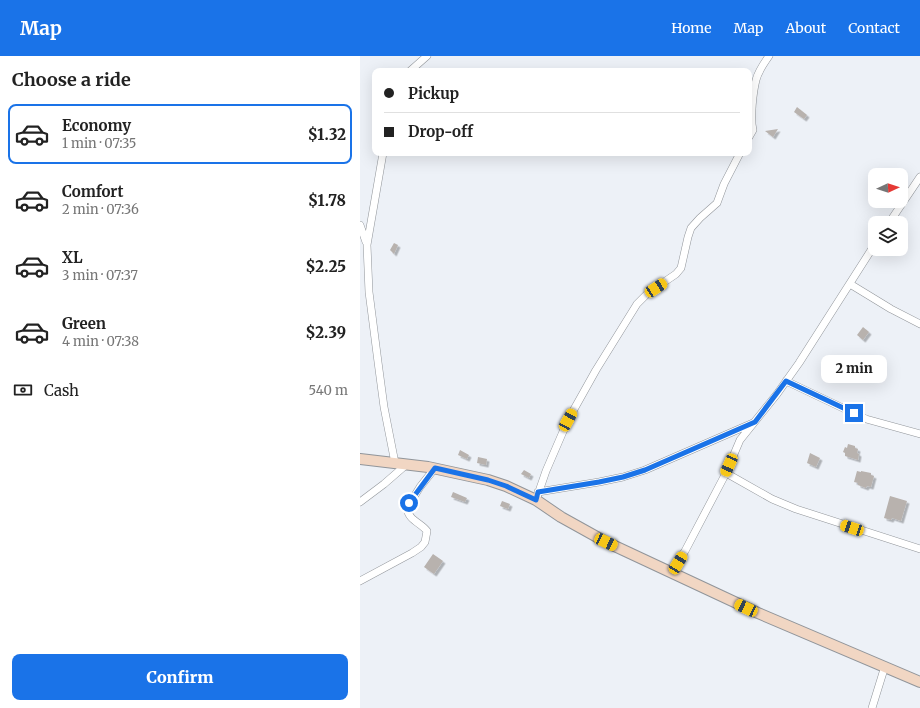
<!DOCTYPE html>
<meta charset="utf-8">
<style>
:root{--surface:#fff;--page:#f6f6f6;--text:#222;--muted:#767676;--line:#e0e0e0;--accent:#1a73e8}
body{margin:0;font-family:Merriweather,serif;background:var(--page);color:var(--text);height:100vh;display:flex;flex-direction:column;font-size:15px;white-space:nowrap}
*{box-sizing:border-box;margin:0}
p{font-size:13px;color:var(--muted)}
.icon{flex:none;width:22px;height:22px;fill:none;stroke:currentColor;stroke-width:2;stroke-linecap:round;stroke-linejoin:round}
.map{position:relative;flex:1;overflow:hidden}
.drawer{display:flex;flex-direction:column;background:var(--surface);width:360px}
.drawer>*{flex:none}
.hud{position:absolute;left:12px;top:12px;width:380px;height:88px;border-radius:8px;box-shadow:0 4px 16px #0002;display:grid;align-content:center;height:88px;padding:0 12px;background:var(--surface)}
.needle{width:26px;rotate:87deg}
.tools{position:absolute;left:508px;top:112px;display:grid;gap:8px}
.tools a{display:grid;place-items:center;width:40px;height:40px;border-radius:8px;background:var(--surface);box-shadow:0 4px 16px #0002;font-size:20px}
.end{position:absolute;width:18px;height:18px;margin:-9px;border:5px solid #1a73e8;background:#fff;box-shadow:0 0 0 2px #fff}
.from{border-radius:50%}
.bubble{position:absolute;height:28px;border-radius:8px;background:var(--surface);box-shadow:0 4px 16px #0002;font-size:13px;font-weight:800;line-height:28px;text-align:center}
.car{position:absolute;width:12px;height:24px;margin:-12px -6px;border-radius:5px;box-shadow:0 0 3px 1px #0007;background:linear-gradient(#f5c518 24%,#345 0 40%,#f5c518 0 76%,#345 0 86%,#f5c518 0)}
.hud b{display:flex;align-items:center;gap:14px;height:38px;font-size:15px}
.hud b+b{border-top:1px solid var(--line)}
.hud i{width:10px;height:10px;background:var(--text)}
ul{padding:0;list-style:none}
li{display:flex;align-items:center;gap:12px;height:60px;margin:0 8px 6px;padding:0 4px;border:2px solid transparent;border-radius:8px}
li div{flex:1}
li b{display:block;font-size:15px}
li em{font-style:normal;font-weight:800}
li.active{border-color:var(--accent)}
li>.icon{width:36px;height:36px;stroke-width:1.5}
h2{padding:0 12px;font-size:18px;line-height:48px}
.pay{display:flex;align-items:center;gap:10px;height:44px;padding:0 12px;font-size:15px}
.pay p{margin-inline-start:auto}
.primary-button{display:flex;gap:8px;margin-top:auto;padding:8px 12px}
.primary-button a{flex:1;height:46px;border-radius:8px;background:var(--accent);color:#fff;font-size:16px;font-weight:800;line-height:46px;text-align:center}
header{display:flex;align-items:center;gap:24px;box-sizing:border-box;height:56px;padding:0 20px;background:var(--accent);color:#fff}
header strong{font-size:19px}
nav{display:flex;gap:22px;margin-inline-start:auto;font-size:14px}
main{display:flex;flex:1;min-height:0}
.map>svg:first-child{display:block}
</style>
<header>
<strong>Map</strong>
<nav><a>Home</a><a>Map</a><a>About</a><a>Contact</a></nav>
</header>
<main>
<section class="drawer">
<h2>Choose a ride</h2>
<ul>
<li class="active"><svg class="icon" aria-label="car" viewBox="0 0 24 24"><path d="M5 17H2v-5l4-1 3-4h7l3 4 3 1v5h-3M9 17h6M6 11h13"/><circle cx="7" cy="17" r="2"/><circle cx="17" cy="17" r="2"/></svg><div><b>Economy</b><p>1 min · 07:35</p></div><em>$1.32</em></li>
<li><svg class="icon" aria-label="car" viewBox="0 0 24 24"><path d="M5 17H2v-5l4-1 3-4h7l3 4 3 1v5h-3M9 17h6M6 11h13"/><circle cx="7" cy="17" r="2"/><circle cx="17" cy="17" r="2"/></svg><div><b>Comfort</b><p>2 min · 07:36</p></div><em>$1.78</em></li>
<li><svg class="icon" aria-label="car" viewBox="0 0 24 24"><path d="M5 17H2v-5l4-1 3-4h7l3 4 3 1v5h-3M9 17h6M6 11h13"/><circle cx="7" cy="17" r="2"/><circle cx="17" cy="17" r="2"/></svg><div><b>XL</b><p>3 min · 07:37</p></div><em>$2.25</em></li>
<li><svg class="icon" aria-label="car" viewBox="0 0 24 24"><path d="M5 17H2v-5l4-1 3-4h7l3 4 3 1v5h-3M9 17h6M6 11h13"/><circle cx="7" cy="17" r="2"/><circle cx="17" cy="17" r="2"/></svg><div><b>Green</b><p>4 min · 07:38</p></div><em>$2.39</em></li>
</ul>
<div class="pay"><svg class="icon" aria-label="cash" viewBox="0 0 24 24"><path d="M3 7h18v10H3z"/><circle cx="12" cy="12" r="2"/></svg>Cash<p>540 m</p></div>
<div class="primary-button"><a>Confirm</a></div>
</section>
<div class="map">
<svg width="560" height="652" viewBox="0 0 560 652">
<defs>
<filter id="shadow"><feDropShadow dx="2.5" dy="2.5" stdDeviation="0" flood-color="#0004"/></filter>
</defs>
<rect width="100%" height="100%" fill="#edf1f7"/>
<!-- building -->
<path fill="#b8b2ae" filter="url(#shadow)" d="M437 51 447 59 444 63 434 56Z
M418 73 413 81 405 75Z
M34 187 38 189 34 198 30 194Z
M503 271 509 276 503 284 497 279Z
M488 388 495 390V392L498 393 497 397 499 398 498 404 485 400V397L483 396 485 391 487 392Z
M100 394 109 399 107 403 98 399Z
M450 397 460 402 456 411 447 407Z
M118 401 127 403 126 409 117 407Z
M164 414 171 418 169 422 161 418Z
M497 415 501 416V415L511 417V419L514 420 511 431 507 430 506 432 498 429V427L494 426Z
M93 436 107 442 105 446 91 441Z
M530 440 547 445 541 465 532 462 531 464 524 462Z
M142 445 150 448 148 453 140 450Z
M73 498 83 505 74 518 64 511Z"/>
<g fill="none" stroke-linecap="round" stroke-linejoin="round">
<defs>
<path id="street" d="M50 15 67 0
M389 81 393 74C390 62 393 36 396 24 398 16 404 7 409 0
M23 97 7 189 9 236 18 306 24 351 35 407
M529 167 560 121
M0 169 6 186
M490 228 531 253 560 268
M426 325 506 363 560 378
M366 417 412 443 436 453 560 493
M178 436 239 426 263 421 285 414 393 367
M176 444 186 415 208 364 236 314 277 248 288 237 316 218 321 212 328 181 331 172 340 162 357 147 364 128 380 97
M0 446 24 428 47 408
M310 516 325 495 366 417 380 384 417 338 439 307 515 188
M0 525 52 497 61 491 65 486 67 475C61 467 48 464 47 452L60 431 75 412
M512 652 525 610"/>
<path id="secondary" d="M0 403 68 411 128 424 146 430 176 444 201 461 246 486 398 557 560 626"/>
</defs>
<!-- street casing -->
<use href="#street" stroke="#91959a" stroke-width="8"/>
<!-- secondary casing -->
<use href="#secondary" stroke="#91959a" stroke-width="12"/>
<!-- street -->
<use href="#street" stroke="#fff" stroke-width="7"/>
<!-- secondary -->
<use href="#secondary" stroke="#f1d6c3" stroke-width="10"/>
</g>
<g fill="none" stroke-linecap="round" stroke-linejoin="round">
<!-- route -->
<path stroke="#1a73e8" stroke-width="5" d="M49 447 75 412 128 424 146 430 176 444 178 436 239 426 263 421 285 414 395 366 426 325 494 357"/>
</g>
</svg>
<div class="tools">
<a><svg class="needle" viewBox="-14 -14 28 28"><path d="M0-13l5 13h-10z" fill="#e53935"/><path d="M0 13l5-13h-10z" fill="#767676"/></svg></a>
<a><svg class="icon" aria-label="layers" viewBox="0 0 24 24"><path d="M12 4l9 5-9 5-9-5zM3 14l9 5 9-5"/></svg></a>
</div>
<i class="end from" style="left:49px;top:447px"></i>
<i class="end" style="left:494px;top:357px"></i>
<div class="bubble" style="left:461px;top:299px;width:66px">2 min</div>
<i class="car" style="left:296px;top:232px;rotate:57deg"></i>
<i class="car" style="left:208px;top:364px;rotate:29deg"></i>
<i class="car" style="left:369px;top:409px;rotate:204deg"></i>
<i class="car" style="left:492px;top:472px;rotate:288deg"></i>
<i class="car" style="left:246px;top:486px;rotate:115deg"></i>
<i class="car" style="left:318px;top:507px;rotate:31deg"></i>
<i class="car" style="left:386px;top:552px;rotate:295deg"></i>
<div class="hud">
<b><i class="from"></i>Pickup</b>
<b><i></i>Drop-off</b>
</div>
</div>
</main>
